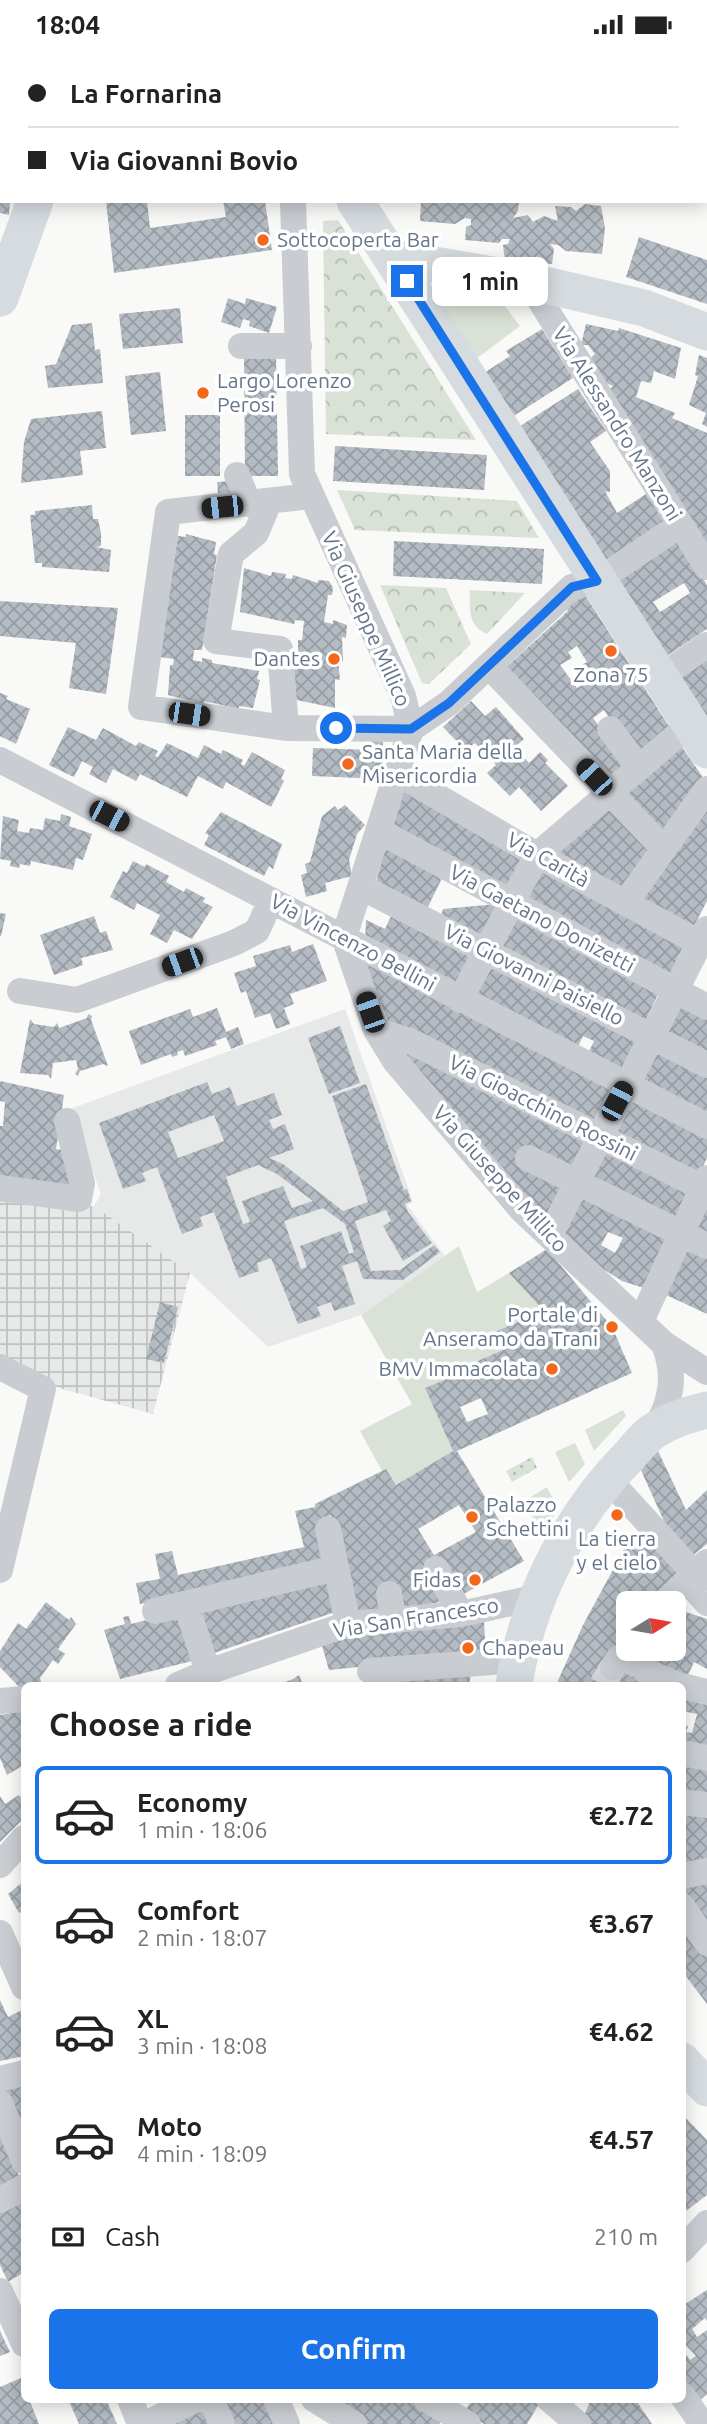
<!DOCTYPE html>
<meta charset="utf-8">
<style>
:root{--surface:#fff;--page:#f6f6f6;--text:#222;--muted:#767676;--line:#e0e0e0;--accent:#1a73e8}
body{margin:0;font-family:Ubuntu,sans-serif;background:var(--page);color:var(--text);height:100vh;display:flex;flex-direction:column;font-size:26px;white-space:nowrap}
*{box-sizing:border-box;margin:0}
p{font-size:23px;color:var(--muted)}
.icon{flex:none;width:38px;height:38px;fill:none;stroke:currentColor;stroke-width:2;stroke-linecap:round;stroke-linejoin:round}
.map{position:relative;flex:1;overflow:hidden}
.drawer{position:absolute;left:21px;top:1633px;width:665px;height:721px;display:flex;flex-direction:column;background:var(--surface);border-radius:10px;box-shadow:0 4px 18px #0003}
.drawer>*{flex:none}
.hud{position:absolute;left:0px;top:0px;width:707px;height:154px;box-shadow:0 4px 18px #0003;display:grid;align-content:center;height:154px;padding:0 28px;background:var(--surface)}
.needle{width:46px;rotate:79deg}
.controls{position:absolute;left:616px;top:1542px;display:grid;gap:14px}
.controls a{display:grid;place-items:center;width:70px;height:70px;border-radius:10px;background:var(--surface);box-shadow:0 4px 18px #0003;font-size:35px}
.end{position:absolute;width:32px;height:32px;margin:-16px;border:9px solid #1a73e8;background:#fff;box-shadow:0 0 0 4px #fff}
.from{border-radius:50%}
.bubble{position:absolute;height:49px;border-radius:10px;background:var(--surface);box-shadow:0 4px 18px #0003;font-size:23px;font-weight:700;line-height:49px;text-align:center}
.car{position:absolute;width:21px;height:42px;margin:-21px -10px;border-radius:9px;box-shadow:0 0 5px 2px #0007;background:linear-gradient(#222 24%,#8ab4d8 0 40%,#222 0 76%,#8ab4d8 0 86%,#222 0)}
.hud b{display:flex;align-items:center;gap:24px;height:66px;font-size:26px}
.hud b+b{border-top:2px solid var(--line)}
.hud i{width:18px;height:18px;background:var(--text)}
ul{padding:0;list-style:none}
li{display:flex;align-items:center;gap:21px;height:98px;margin:0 14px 10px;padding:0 14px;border:4px solid transparent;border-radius:10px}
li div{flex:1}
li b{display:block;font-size:26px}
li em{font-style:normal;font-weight:700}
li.on{border-color:var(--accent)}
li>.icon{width:63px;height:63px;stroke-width:1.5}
h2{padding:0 28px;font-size:32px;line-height:84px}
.pay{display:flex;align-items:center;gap:18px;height:77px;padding:0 28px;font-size:26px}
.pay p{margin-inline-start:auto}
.action{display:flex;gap:14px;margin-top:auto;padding:14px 28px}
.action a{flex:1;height:80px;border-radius:10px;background:var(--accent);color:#fff;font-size:28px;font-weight:700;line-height:80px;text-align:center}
.status{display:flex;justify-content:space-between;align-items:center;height:49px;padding:0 35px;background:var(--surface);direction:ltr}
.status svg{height:19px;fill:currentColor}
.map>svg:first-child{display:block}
</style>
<div class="status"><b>18:04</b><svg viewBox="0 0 49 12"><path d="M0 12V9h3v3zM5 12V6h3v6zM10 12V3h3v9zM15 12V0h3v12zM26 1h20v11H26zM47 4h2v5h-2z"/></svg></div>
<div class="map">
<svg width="707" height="2375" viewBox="0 0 707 2375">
<defs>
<pattern id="industrial-grid" width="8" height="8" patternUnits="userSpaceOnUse" patternTransform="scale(1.75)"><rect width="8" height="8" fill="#e7e8e8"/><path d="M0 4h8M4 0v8" fill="none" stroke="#bfc1c2"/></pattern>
<pattern id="grass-dots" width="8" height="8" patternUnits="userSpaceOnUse" patternTransform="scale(1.75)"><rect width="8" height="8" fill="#dae2d7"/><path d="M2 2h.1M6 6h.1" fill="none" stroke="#b4bcb4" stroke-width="1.8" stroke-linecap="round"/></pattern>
<pattern id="park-crowns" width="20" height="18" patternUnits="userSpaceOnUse" patternTransform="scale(1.75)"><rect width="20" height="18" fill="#dae2d7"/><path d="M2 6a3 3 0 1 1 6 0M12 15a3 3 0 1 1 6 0" fill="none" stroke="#b4bcb4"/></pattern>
<pattern id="building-cross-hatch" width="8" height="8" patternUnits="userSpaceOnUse" patternTransform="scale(1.75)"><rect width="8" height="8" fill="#b4bbc2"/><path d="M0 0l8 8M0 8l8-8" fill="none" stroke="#969da4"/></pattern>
</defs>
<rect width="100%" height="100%" fill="#f9f9f7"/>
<!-- built -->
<path fill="#e7e8e8" d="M345 960 413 1153 407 1156 445 1207 361 1266 268 1298 190 1224 94 1157 101 1145 70 1060Z"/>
<!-- industrial -->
<path fill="url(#industrial-grid)" d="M489 0H707V121L705 2Z
M0 1150 94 1157 190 1224 153 1365 59 1339 0 1309Z"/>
<!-- grass -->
<path fill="url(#grass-dots)" d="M532 1408 537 1419 512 1433 506 1422Z"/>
<!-- park -->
<path fill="url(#park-crowns)" d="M338 171 476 391 326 385 323 172Z
M337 441 517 452 539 489 355 481Z
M380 536 446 539 471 595 429 635 422 634Z
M470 541 525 544 487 585C467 577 470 559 470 541Z"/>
<!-- garden -->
<path fill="#dae2d7" d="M440 235 501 252 520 277 476 310 430 240Z
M459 1197 477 1243 509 1224 544 1262 498 1282 505 1300 479 1312 482 1320 474 1323 472 1319 425 1339 453 1402 396 1436 386 1420 382 1422 360 1382 412 1355 361 1266Z
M623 1361 626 1367 594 1402 585 1381Z
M575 1394 585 1415 569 1433 555 1403Z
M547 1438 558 1460 542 1484 524 1452Z"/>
<!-- building -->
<path fill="url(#building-cross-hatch)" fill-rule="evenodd" d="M0 152H10L9 166 0 164Z
M106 152H147L150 179 226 168 223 152H265L272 201 114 224Z
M421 152H519L518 162 513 169 528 166 533 173 544 167 558 172 555 157 571 158 576 162 585 155 601 157 605 179 602 205 566 202 558 196 550 195 554 200 552 215 505 212 503 196 508 195 510 190H502L499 194 465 191 466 178 471 176V170L465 169 455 175 420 172Z
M639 188 707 211V255L626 228Z
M228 249 245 255 246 249 277 258 269 284 249 277 250 272 243 270 240 279 221 273Z
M180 259 183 294 123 300 119 265Z
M92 274 95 301 100 300 103 334 48 339 45 317 56 315 72 276Z
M586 275 618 282 619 279 681 299 675 330 654 322 651 334 641 332 636 348 675 364 672 369 707 384V501L607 344 613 337 599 331 587 312 595 305 588 296H581Z
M542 280 573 329 512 368 484 324 510 307 506 302Z
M244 305H276L278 427H245Z
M699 306 707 309V378L702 375 706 364 689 356 698 327 695 326Z
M160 323 166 382 131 386 125 327Z
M578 340 606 382 590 393 610 422V443L605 442 617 464 646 445 667 474 604 515 517 379Z
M102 362 106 399 80 402 83 426 21 434 24 393 31 370Z
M185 366H220V427H185Z
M335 397 487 406 484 441 333 432Z
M231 432V443L218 444 217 433Z
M92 456 93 470H98L101 484V497L96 498 111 501 109 523 42 518V514H35L30 466H35V462Z
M186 485 216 493 214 505 217 506 202 601H194L193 611 202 613V609L212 611V614L259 622 257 630 260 631 253 659 239 657V660L204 652V655L168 646 170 616H173L174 610 159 608 178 487 186 488Z
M679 490 707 536V580L665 608 617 531ZM684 534 690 544 660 563 653 553Z
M394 492 544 500 542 535 393 527Z
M244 519 271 527 272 523 286 525 285 529 292 530 293 526 318 534V531L329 532 333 539 332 546H328L324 573 333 575V571L347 576 346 589 342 588 343 612 338 611 340 631 335 630V659L292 650 294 612 298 613V591H302L304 572 295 571 294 575 240 563Z
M585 546 672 682 637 711 604 661 593 669 629 718 612 733 504 620 568 562 566 559ZM577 597 587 613 580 617 590 631 577 639 560 616 572 609 568 603Z
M0 552 118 559 106 645 69 639 76 594 0 587Z
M707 605V672L677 624Z
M0 644 8 647 6 650 30 660 16 695 0 687Z
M471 652 485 667 496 658 524 690 515 698 529 714 540 703 548 711 545 714 568 737 541 762 519 738 510 747 487 724 496 716 475 694 465 701 443 678Z
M68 678 96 691 103 679 136 697 139 693 158 702 155 707 158 708 167 694 198 709 204 696 221 705 223 701 243 711 241 715 244 717 252 703 285 721 281 730 284 732 271 758 226 733 223 740 198 727 187 748 140 725 136 732 113 720 106 734 89 725 93 718 82 712 74 728 49 716Z
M372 691H383L382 730 312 727 313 699 372 701Z
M682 698 704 730 663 787 624 747Z
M404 742 528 809 509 843 391 780Z
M345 756 365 776 357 785 349 811 352 827 325 834 327 842 306 848 301 826 307 824 305 815 310 813 322 767 335 757 338 761Z
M613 756 654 800 622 843 553 807Z
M707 756V852L692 881 639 853Z
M221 763 282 795 274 817 273 820 269 817 264 827 204 796 209 786 205 784Z
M61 765 71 768 69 777 92 785 83 811 76 809 73 821 31 812 30 817 20 815 19 819 10 817 11 812 0 810 3 767 19 771 17 782 29 784 30 779 43 781 45 769 60 772Z
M386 796 443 827 425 864 375 837Z
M133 812 145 818 146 815 169 827 166 833 184 843 186 839 205 849 203 853 213 858 192 890 174 881 167 894 150 885 160 866 137 854 134 861 110 848 123 822 127 824Z
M540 815 685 894 668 928 521 850Z
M497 855 482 893 440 871 443 860Z
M394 861 477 905 456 944 365 895 366 871 385 880Z
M0 864 6 865 1 887H0Z
M514 864 660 941 643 977 495 901Z
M94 867 100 884 106 882 113 901 81 909 83 916 54 926 40 886Z
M313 895 327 932 290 945 294 955 284 959 290 975 276 980 270 964 255 969 246 942 241 944 234 924 256 917 253 907 290 896 292 903Z
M365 913 612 1036 592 1075 389 975Z
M490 913 638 989 619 1026 586 1009 594 992 583 987 576 1002 471 949Z
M679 951 707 966V1012L659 987Z
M217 959 226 983 238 978 244 995 231 1000 226 988 215 992 217 996 185 1007 183 1001 177 1003 178 1006 172 1008 171 1005 141 1016 129 982 190 960 193 968Z
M88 965 92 967 91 971 108 1017 103 1015 80 1022 78 1027 75 1025 78 1020 76 1011 53 1014 51 1030 48 1026 20 1024 30 970 34 975 54 978 57 974 59 979 87 969Z
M340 977 360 1034 329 1045 308 989Z
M654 998 707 1025V1071L636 1034Z
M403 1002 587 1087 545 1169Z
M0 1032 64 1046 56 1100 70 1102V1140L0 1130V1077H3L5 1053 0 1052Z
M207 1033 212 1045 230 1038 237 1057 274 1044 282 1066 269 1071 273 1080 285 1075 294 1100 269 1109 283 1115 343 1162 368 1153 332 1047 366 1035 404 1141 407 1140 411 1152 405 1155 408 1163 432 1194 403 1212 383 1177 391 1172 386 1161 355 1172 371 1222 400 1221 434 1196 440 1203 403 1231 363 1230 357 1212 342 1217 355 1255 334 1262 331 1253 317 1258 321 1267 298 1275 271 1209 257 1214 259 1222 239 1229 214 1163 200 1168 203 1177 182 1185 157 1118 142 1124 146 1132 123 1140 99 1074ZM214 1066 224 1092 178 1109 168 1083ZM258 1116 277 1125 313 1152 292 1159 283 1137 242 1152 250 1173 243 1175 226 1128ZM323 1159 345 1175 354 1203 349 1205 341 1182 300 1197 307 1218 301 1220 284 1172Z
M630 1045 707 1086V1109L698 1128 610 1085Z
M604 1096 694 1140 677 1177 585 1131Z
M582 1140 674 1184 647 1240 622 1232 575 1202 558 1184ZM608 1183 623 1189 615 1204 601 1196Z
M707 1147V1191L690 1183Z
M686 1192 707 1202V1265L662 1244Z
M547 1200 612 1278 632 1324 457 1402 524 1512 458 1548 435 1509 426 1511 448 1552 388 1561 351 1562 331 1466 321 1470 330 1510 264 1531 140 1555 136 1534 160 1530 155 1505 172 1502 178 1526 304 1498 295 1462 315 1458V1455L386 1420 396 1436 453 1402 425 1339 472 1319 474 1323 482 1320 478 1312 505 1300 497 1282 544 1262 509 1224ZM481 1349 488 1365 467 1373 460 1358ZM459 1456 476 1483 434 1506 418 1480Z
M160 1253 178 1258 164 1314 146 1310Z
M658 1402 686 1461 707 1441V1495L691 1508 668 1481 640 1419Z
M633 1484 669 1506 680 1520 659 1554H625L621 1561 628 1564V1590L611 1616 669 1636H556L583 1576Z
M331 1526 338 1562 208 1606 194 1560Z
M46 1553 69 1571 71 1568 76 1575 58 1600 65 1605 58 1615 53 1611 40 1629 42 1636 20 1639 0 1618V1602L18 1574 26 1580Z
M674 1559 707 1570V1620L694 1613 684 1635 642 1616 649 1600H674Z
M182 1562 200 1610 120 1630 104 1581 125 1575 123 1568 129 1567 131 1575Z
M484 1573 486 1605 329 1621 322 1597 371 1580Z
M472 1619 469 1636H370L371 1627Z
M299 1626 303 1636H278L293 1630Z
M682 1640 707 1646V1704L682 1698V1675L688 1677 686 1683 692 1684 697 1665 682 1662Z
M24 1662V1720L22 1717 7 1726 0 1709V1666Z
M682 1710 707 1714V1749L682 1746Z
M19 1746 24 1752V1769L0 1793V1747L5 1755Z
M682 1759 707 1763V1815L682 1820Z
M707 1828V1886L682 1848V1834Z
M24 1832V1862L19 1864 8 1845Z
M682 1865 707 1901V1955L682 1922Z
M0 1951 8 1968 24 1960V2007L0 2012Z
M24 2037V2086L4 2041Z
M682 2065 707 2091V2146L682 2165Z
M0 2085 21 2131 0 2141Z
M24 2148V2223L8 2233 0 2216V2159Z
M707 2241V2272L705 2269 692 2280 697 2288 707 2281V2345L697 2354 682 2333V2300L690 2311 696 2307 682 2292V2257Z
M0 2282 10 2303 0 2307Z
M21 2329 24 2350H29L39 2375H0V2338Z
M68 2350H106L117 2375H79Z
M220 2350H268L278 2375H231Z
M326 2350H407L442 2371 439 2375H367Z
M473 2350H535L540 2353 527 2375H484L464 2363Z
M591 2350H635L652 2375H585L582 2372Z
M205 2354 214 2375H163Z"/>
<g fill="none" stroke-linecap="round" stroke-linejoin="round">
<!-- street-tunnel -->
<path stroke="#d4d8dc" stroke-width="26" stroke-dasharray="26 13" stroke-linecap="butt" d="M602 1636 613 1618"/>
<!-- street -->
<path stroke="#c9ccd1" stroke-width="26" d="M280 0V2
M293 152 302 425 403 647 411 680 344 888 376 981 395 1012 522 1161 664 1295C676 1326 672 1352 655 1380
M528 232 707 518
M241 297H299
M237 426 249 455
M311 447 168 463 141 658 286 679 411 680
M269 453 256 484 231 505 216 592 280 600 286 679
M489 617 664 800
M660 628 707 596
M411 680 449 654 572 538 597 532 680 476
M610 680 639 719
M0 711 707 1077
M397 724 537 806 700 894
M379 782 707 958
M361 838 707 1016
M625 854 707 740
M20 942 77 951 234 894 257 882 271 851
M460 951 537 806 690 675
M376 981 410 992 707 1141
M528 1109 707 1197
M0 1139 79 1150 82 1134 67 1072
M550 1186 707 880
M641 1272 707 1129
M664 1295 707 1323
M0 1318 43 1340 0 1521
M608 1430 695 1525
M328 1480 348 1575
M436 1520 461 1565
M695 1525 697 1543 707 1554
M389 1545 394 1571
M664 1554 707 1513
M186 1555 208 1623
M155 1562 336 1519
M613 1618 620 1608 636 1615 644 1600
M370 1622 505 1612
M645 1622 678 1636
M178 1636 208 1623 348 1575 461 1565 538 1548
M682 1637 707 1643
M0 1652 24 1650
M682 1704 707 1709
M682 1753 707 1756
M0 1816 24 1789
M682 1827 707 1822
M682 1857 707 1894
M0 1884 24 1938
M0 2030 24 2024
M0 2054 24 2112
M0 2151 24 2138
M682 2201 707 2174
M0 2242 24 2295
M682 2346 702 2375
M130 2350 140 2375
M211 2350 222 2375
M276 2350 287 2375
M314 2350 354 2375
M426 2350 468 2375
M549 2350 578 2375
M145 2375 197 2350"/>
<!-- secondary -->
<path stroke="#d6dbe0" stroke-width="37" d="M256 0 257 2
M87 2 88 0
M705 135H707
M355 152 707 701
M393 209 528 232 644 259 707 283
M0 249 35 152
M514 1636C527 1551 569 1468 630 1406 638 1397 647 1385 657 1380 671 1371 691 1365 707 1361
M682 2012 707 2039"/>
</g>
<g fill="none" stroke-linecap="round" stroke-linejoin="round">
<!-- route -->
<path stroke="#1a73e8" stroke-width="9" d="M336 679 411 680 449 654 572 538 597 532 407 232"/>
</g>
<!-- markers -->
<g fill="#f4681c" stroke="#fff" stroke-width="2.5">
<circle cx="263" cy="191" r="7"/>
<circle cx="203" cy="344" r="7"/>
<circle cx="611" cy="602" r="7"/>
<circle cx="334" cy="610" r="7"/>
<circle cx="348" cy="715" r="7"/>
<circle cx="612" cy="1278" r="7"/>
<circle cx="552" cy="1320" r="7"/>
<circle cx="617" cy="1466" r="7"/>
<circle cx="472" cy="1468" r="7"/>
<circle cx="475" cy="1531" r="7"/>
<circle cx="468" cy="1599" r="7"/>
</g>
<g text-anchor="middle" stroke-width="7" stroke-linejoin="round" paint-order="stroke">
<!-- poi labels -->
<g font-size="21" fill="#65768b" stroke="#fff" text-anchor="start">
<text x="277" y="198">Sottocoperta Bar</text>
<text x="217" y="339">Largo Lorenzo<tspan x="217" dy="24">Perosi</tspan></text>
<text x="320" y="617" text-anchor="end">Dantes</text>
<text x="611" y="633" text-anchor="middle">Zona 75</text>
<text x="362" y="710">Santa Maria della<tspan x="362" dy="24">Misericordia</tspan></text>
<text x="598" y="1273" text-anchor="end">Portale di<tspan x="598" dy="24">Anseramo da Trani</tspan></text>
<text x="538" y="1327" text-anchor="end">BMV Immacolata</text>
<text x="486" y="1463">Palazzo<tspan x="486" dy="24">Schettini</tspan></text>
<text x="617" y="1497" text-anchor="middle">La tierra<tspan x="617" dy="24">y el cielo</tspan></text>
<text x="461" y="1538" text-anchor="end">Fidas</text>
<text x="482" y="1606">Chapeau</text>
</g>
<!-- street labels -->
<g font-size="21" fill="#65768b" stroke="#fff">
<text transform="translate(617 375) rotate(58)" y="7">Via Alessandro Manzoni</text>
<text transform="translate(366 570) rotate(66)" y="7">Via Giuseppe Millico</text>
<text transform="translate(548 811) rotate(29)" y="7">Via Carità</text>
<text transform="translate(542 870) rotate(28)" y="7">Via Gaetano Donizetti</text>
<text transform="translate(353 894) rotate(28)" y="7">Via Vincenzo Bellini</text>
<text transform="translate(534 926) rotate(27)" y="7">Via Giovanni Paisiello</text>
<text transform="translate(543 1059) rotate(27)" y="7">Via Gioacchino Rossini</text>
<text transform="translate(500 1130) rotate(48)" y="7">Via Giuseppe Millico</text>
<text transform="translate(416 1569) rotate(-9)" y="7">Via San Francesco</text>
</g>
</g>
</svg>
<div class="controls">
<a><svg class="needle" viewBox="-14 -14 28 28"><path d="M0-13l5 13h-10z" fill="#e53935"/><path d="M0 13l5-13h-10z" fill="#767676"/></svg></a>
</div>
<i class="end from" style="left:336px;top:679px"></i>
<i class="end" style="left:407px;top:232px"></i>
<div class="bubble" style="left:432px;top:208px;width:116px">1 min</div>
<i class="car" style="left:222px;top:458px;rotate:264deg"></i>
<i class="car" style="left:189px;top:665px;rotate:98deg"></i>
<i class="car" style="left:594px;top:728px;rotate:317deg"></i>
<i class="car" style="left:109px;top:767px;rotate:117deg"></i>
<i class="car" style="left:182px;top:913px;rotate:250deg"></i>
<i class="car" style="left:370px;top:963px;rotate:341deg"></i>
<i class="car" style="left:617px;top:1052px;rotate:28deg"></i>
<div class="hud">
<b><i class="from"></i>La Fornarina</b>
<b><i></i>Via Giovanni Bovio</b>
</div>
<section class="drawer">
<h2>Choose a ride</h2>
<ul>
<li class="on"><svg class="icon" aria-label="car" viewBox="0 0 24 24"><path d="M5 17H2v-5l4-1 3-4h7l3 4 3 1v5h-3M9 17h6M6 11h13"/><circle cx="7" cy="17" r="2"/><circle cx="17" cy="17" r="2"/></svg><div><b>Economy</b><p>1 min · 18:06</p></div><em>€2.72</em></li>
<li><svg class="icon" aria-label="car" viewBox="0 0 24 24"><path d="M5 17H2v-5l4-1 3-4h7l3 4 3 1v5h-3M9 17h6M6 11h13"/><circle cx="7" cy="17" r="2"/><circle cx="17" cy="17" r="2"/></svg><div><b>Comfort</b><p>2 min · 18:07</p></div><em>€3.67</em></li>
<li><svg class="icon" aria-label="car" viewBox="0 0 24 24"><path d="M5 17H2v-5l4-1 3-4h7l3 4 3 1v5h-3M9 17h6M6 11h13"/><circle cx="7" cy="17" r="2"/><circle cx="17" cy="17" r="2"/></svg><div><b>XL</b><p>3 min · 18:08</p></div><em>€4.62</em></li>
<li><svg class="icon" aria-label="car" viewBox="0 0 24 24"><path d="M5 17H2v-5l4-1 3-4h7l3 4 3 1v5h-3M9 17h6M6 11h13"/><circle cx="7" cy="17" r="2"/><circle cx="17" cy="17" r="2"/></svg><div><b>Moto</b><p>4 min · 18:09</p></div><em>€4.57</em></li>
</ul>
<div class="pay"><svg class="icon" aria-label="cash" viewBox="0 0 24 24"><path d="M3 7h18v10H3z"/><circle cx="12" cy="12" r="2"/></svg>Cash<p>210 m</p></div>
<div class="action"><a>Confirm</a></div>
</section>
</div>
